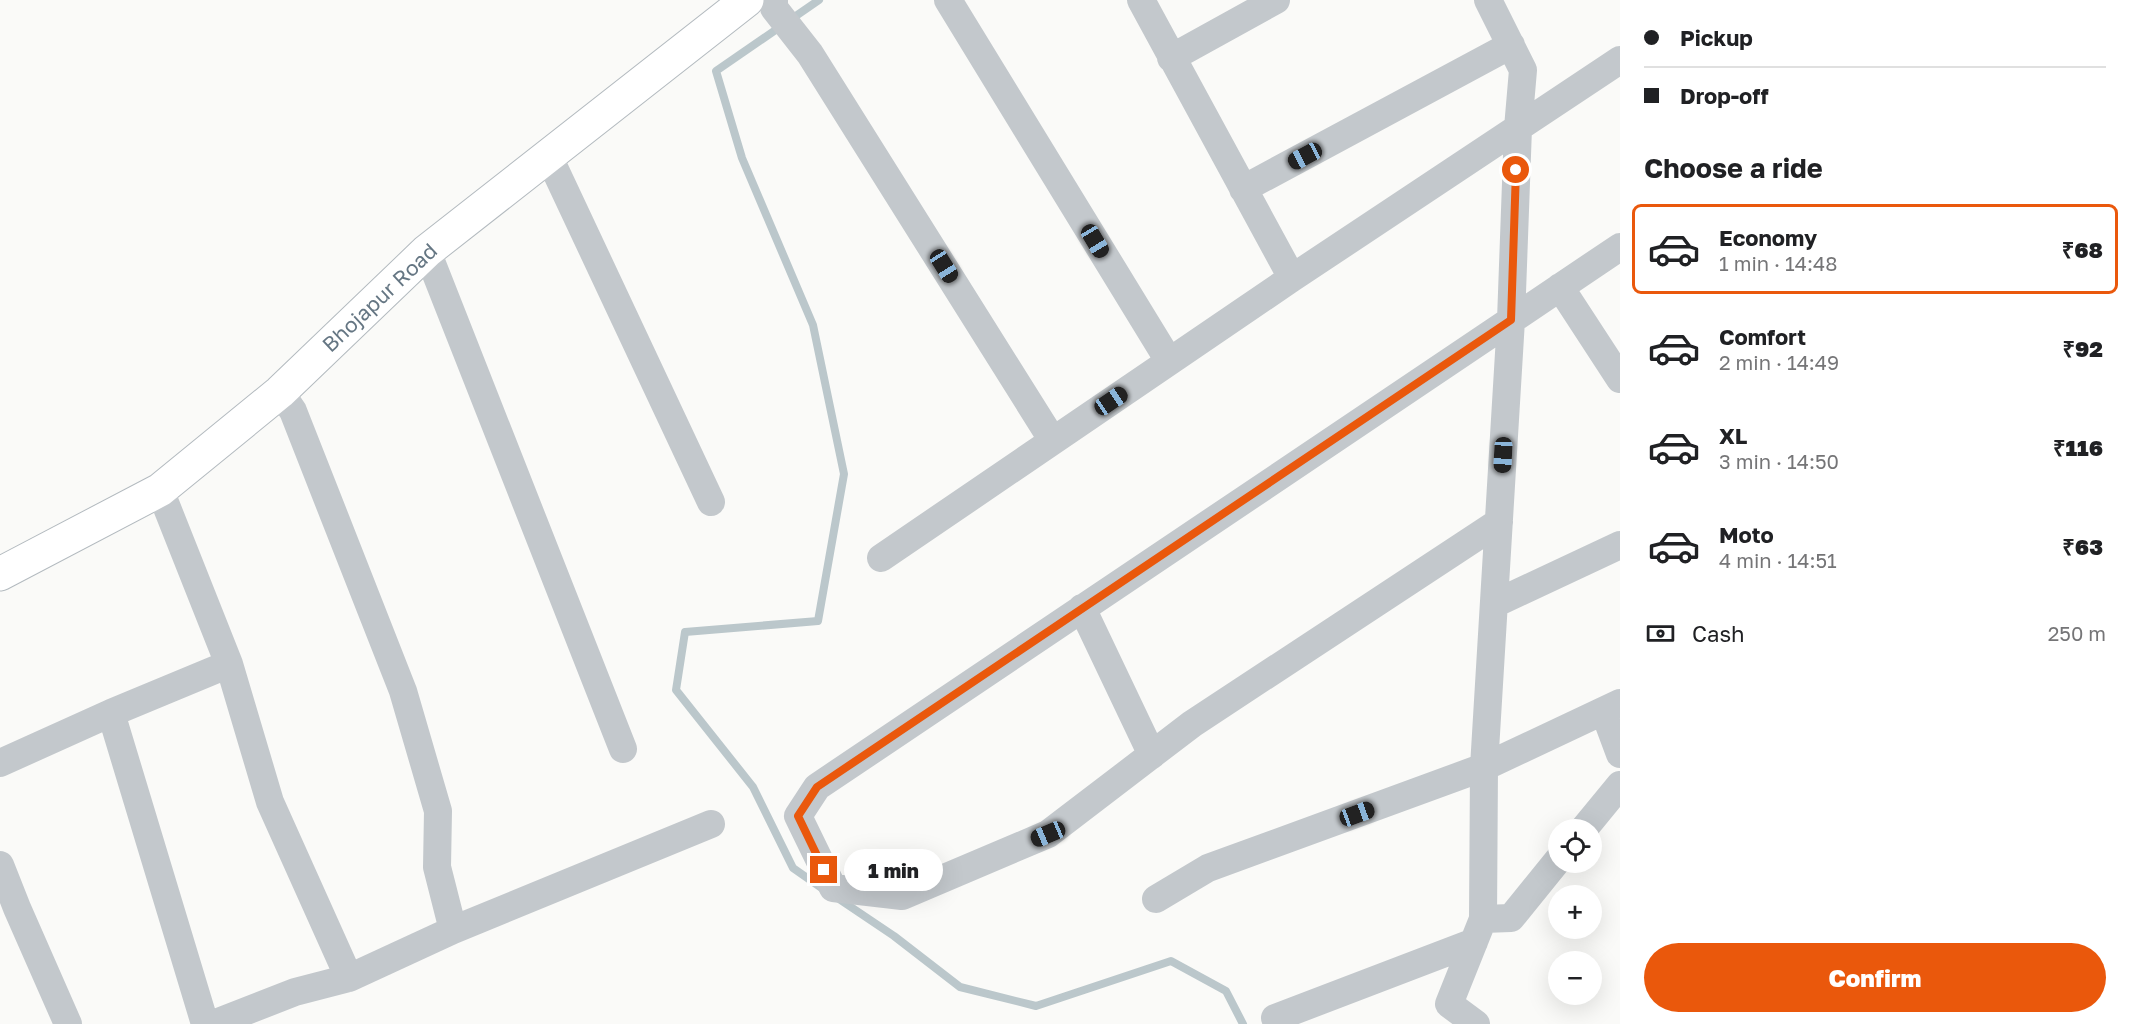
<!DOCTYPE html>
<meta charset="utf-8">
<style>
:root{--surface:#fff;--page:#f2f2f2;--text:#202124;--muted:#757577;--line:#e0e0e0;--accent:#ea580c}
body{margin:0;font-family:"Golos Text",sans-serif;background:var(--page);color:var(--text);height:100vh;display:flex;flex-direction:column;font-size:22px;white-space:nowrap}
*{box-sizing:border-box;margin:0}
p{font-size:20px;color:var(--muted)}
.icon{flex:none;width:33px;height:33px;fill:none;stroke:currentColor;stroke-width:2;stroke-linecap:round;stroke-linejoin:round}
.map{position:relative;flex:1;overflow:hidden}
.drawer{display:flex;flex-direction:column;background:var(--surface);width:510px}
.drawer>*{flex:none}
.hud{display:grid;align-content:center;height:132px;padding:0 24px;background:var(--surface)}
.buttons{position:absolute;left:1548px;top:819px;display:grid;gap:12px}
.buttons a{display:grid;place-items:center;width:54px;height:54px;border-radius:50%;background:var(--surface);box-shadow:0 6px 24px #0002;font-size:30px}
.end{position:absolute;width:27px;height:27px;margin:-14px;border:8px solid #ea580c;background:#fff;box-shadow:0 0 0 3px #fff}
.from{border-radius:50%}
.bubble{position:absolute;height:42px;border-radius:21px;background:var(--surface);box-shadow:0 6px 24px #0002;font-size:20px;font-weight:800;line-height:42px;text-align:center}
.car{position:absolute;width:18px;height:36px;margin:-18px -9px;border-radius:8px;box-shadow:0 0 4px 2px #0007;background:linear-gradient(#222 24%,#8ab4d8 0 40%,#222 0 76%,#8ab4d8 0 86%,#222 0)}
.hud b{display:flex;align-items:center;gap:21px;height:57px;font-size:22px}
.hud b+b{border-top:2px solid var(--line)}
.hud i{width:15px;height:15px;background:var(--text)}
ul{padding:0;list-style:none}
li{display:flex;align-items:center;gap:18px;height:90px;margin:0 12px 9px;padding:0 12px;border:3px solid transparent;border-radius:9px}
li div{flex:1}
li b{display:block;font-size:22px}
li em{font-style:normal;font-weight:800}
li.selected{border-color:var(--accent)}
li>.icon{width:54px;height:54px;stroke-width:1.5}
h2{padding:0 24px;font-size:27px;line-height:72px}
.pay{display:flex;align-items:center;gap:15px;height:66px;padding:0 24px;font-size:22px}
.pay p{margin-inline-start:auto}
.primary-button{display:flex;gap:12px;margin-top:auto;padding:12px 24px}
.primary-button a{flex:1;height:69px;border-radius:36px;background:var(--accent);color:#fff;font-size:24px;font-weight:800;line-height:69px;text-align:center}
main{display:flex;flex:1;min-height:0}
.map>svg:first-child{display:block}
</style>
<main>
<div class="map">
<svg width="1620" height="1024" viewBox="0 0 1620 1024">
<rect width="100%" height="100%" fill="#fafaf8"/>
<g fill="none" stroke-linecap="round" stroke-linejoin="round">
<!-- stream -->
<path stroke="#bbc7cb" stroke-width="8" d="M819 0 716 71 742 158 813 325 844 474 818 621 685 632 676 690 753 787 793 868 823 889
M839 899 894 936 960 987 1036 1006 1171 961 1226 991 1243 1024"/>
<defs>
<path id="secondary" d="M0 574 160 490 280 392 427 251 747 0"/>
</defs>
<!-- secondary casing -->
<use href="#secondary" stroke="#b3babf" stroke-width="35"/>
<!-- street -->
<path stroke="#c3c8cc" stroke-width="28" d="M774 0V8L810 54 1053 441
M948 0 1169 361
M1141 0 1292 278
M1171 58 1276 0
M549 157 711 502
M1243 189 1511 45
M427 251 623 749
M1560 287 1620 379
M160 490 229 664 270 802 349 978 453 930 437 867 438 811 403 691 293 411 280 392
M1499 522 1192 724 1048 834 902 896 833 888 798 816 817 787 1620 247
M881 558 1292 278 1620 60
M1494 604 1620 545
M1082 608 1152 755
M1604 711 1620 754
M0 763 111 713
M1583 830 1620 785
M0 865 17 908 68 1024
M1156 899 1208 868 1484 767 1620 703
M1483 919 1511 918 1558 860
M453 930 711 824
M205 1024 111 713 229 664
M213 1024 295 992 349 978
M1278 1024 1275 1018 1474 942
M1476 1024 1449 1004 1483 919 1484 767 1511 320 1518 128 1523 70 1488 0"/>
<!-- secondary -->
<use href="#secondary" stroke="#fff" stroke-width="33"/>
</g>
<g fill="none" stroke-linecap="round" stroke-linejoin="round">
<!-- route -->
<path stroke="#ea580c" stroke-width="8" d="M824 870 798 816 817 787 1511 320 1516 170"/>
</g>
<g text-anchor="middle" stroke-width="6" stroke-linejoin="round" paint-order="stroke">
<!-- street labels -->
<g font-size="21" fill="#657683" stroke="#fff">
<text transform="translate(380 298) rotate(-43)" y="7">Bhojapur Road</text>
</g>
</g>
</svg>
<div class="buttons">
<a><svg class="icon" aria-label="locate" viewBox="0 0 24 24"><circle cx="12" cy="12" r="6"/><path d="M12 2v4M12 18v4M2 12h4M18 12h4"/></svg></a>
<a>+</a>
<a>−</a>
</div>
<i class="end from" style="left:1516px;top:170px"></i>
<i class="end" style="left:824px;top:870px"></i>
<div class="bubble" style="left:844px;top:849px;width:99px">1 min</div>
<i class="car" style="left:1305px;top:156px;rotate:242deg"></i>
<i class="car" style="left:1095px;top:241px;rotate:149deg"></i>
<i class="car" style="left:944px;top:266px;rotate:148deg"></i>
<i class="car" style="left:1111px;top:401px;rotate:56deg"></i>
<i class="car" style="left:1503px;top:455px;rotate:183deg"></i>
<i class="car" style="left:1357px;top:814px;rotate:70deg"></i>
<i class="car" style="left:1048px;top:834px;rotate:247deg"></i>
</div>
<section class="drawer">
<div class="hud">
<b><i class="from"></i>Pickup</b>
<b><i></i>Drop-off</b>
</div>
<h2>Choose a ride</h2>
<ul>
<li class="selected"><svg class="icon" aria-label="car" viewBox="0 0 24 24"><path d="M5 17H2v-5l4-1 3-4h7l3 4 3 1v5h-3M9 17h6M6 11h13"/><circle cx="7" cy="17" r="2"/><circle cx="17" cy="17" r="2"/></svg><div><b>Economy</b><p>1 min · 14:48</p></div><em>₹68</em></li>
<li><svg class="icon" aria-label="car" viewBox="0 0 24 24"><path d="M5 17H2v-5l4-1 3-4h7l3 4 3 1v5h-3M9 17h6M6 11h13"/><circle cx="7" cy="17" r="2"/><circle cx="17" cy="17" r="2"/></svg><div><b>Comfort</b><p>2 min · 14:49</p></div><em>₹92</em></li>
<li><svg class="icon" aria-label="car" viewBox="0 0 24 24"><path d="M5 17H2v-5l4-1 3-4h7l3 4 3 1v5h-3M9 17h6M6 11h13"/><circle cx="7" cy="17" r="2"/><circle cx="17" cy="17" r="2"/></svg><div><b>XL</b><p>3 min · 14:50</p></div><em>₹116</em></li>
<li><svg class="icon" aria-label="car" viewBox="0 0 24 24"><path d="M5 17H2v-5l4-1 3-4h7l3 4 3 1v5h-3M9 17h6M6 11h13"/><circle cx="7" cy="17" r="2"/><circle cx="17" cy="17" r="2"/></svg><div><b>Moto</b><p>4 min · 14:51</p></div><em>₹63</em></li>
</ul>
<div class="pay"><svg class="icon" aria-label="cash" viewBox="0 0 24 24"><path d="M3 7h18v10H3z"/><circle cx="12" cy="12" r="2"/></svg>Cash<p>250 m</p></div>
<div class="primary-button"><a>Confirm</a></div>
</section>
</main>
